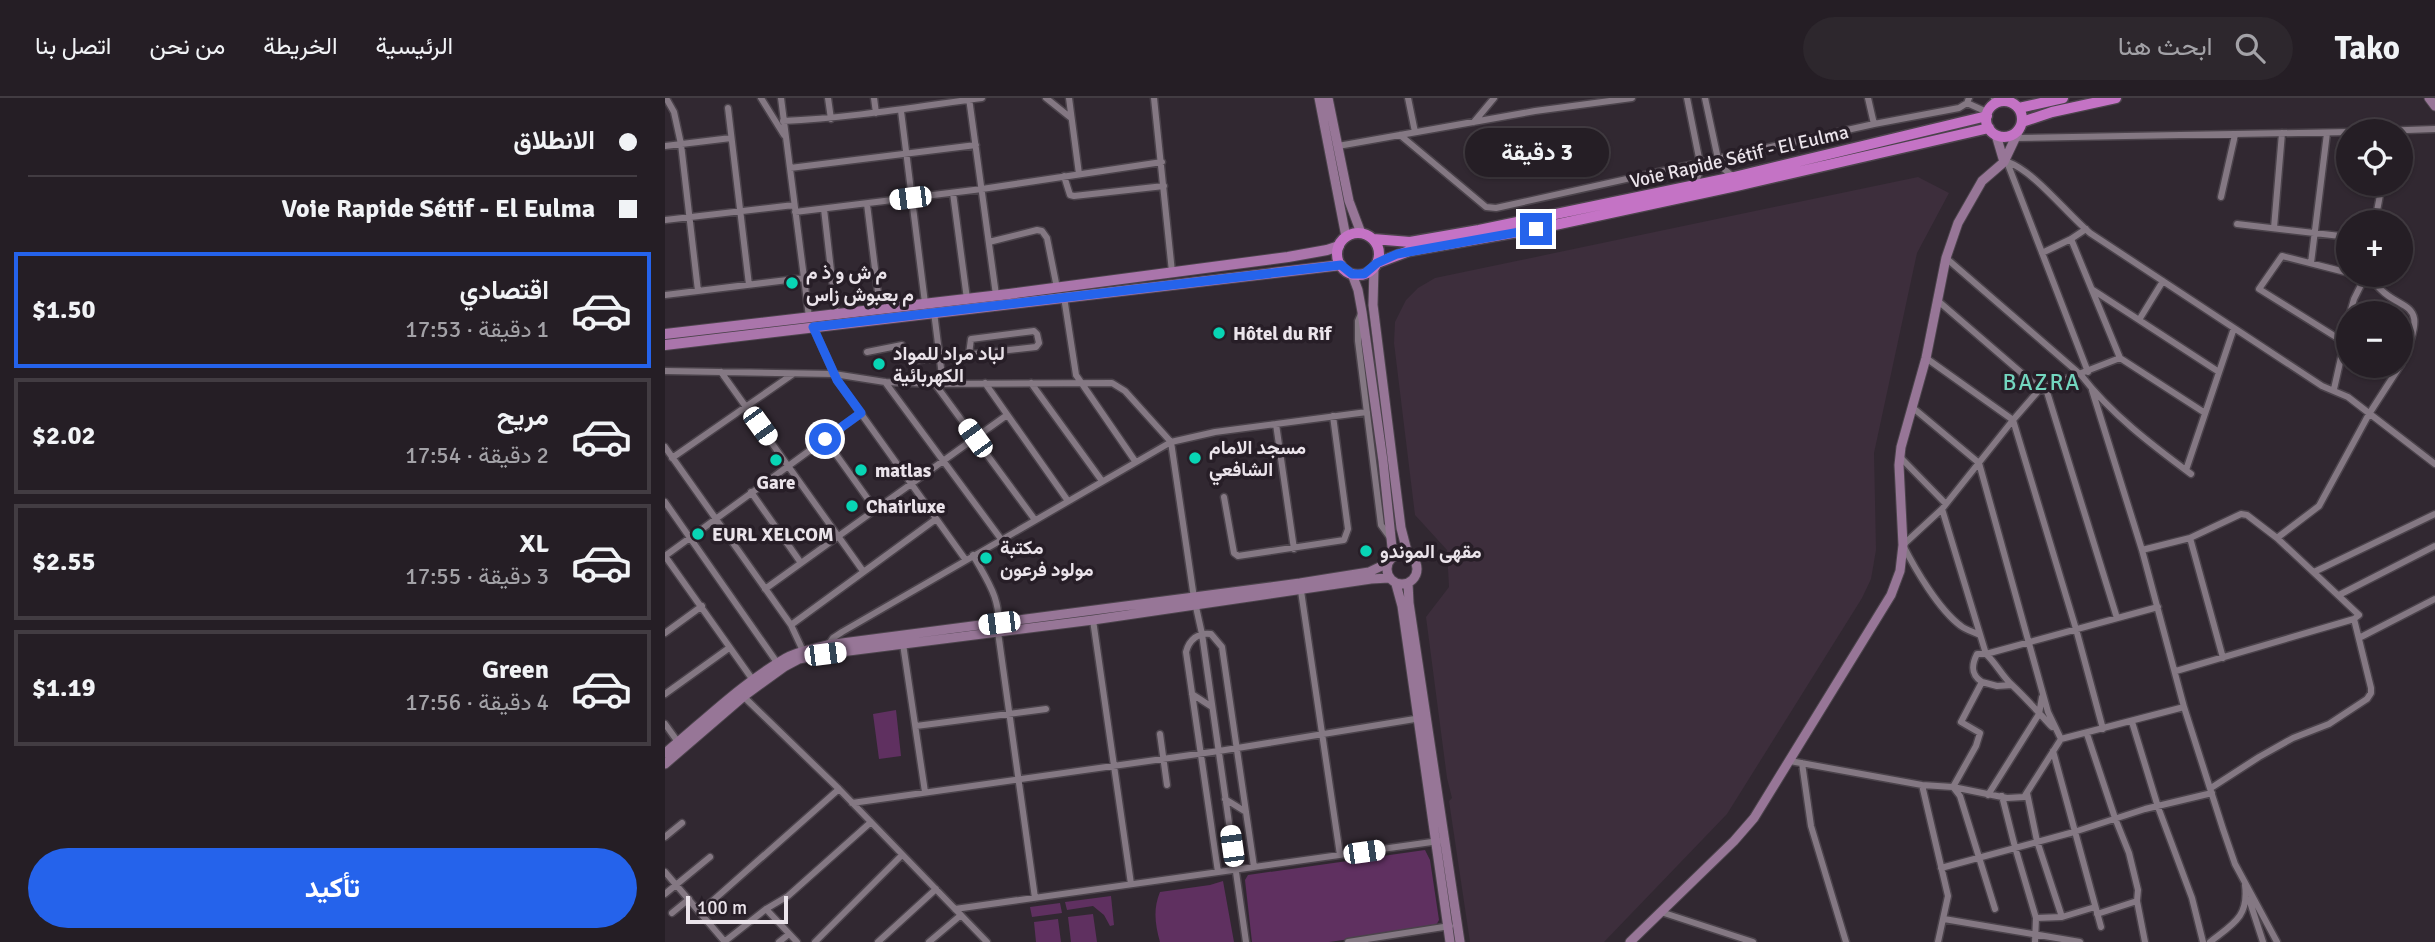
<!DOCTYPE html>
<html lang="ar">
<meta charset="utf-8">
<style>
:root{--surface:#251e25;--page:#2d272d;--text:#f1f3f6;--muted:#a3a2a7;--line:#423c42;--accent:#2563eb}
body{margin:0;font-family:Signika,Vazirmatn,sans-serif;background:var(--page);color:var(--text);direction:rtl;height:100vh;display:flex;flex-direction:column;font-size:26px;white-space:nowrap}
*{box-sizing:border-box;margin:0}
p{font-size:23px;color:var(--muted)}
.icon{flex:none;width:38px;height:38px;fill:none;stroke:currentColor;stroke-width:2;stroke-linecap:round;stroke-linejoin:round}
.map{position:relative;flex:1;overflow:hidden;direction:ltr}
.details{display:flex;flex-direction:column;background:var(--surface);width:665px}
.details>*{flex:none}
.top-card{display:grid;align-content:center;height:154px;padding:0 28px;background:var(--surface)}
.controls{position:absolute;left:1671px;top:21px;display:grid;gap:14px}
.controls a{display:grid;place-items:center;width:77px;height:77px;border-radius:50%;background:var(--surface);box-shadow:0 2px 5px #0004,0 0 0 2px var(--line);font-size:35px}
.scale{position:absolute;left:21px;bottom:18px;width:102px;box-sizing:border-box;padding-left:7px;border:4px solid #ebe4eb;border-top:0;font-size:19px;line-height:24px;white-space:nowrap;color:#ebe4eb;-webkit-text-stroke:5px #271e27;paint-order:stroke}
.end{position:absolute;width:32px;height:32px;margin:-16px;border:9px solid #2563eb;background:#fff;box-shadow:0 0 0 4px #fff}
.from{border-radius:50%}
.bubble{position:absolute;height:49px;border-radius:24px;background:var(--surface);box-shadow:0 2px 5px #0004,0 0 0 2px var(--line);font-size:23px;font-weight:700;line-height:49px;text-align:center;direction:rtl}
.car{position:absolute;width:21px;height:42px;margin:-21px -10px;border-radius:9px;box-shadow:0 0 5px 2px #0007;background:linear-gradient(#fff 24%,#345 0 40%,#fff 0 76%,#345 0 86%,#fff 0)}
.top-card b{display:flex;align-items:center;gap:24px;height:66px;font-size:26px}
.top-card b+b{border-top:2px solid var(--line)}
.top-card i{width:18px;height:18px;background:var(--text)}
ul{padding:0;list-style:none}
li{display:flex;align-items:center;gap:21px;height:116px;margin:0 14px 10px;padding:0 14px;border:4px solid var(--line);border-radius:0px}
li div{flex:1}
li b{display:block;font-size:26px}
li em{font-style:normal;font-weight:700}
li.selected{border-color:var(--accent)}
li>.icon{width:63px;height:63px;stroke-width:1.5}
.cta{display:flex;gap:14px;margin-top:auto;padding:14px 28px}
.cta a{flex:1;height:80px;border-radius:42px;background:var(--accent);color:#fff;font-size:28px;font-weight:700;line-height:80px;text-align:center}
header{display:flex;align-items:center;gap:42px;box-sizing:border-box;height:98px;padding:0 35px;background:var(--surface);border-bottom:2px solid var(--line)}
header strong{font-size:33px}
nav{display:flex;gap:38px;margin-inline-start:auto;font-size:24px}
.search{width:490px;height:63px;background:var(--page);display:flex;align-items:center;gap:18px;box-sizing:border-box;padding:0 24px;border-radius:38px;color:var(--muted);font-size:26px}
main{display:flex;flex:1;min-height:0}
.map>svg:first-child{display:block}
</style>
<header>
<strong>Tako</strong>
<div class="search"><svg class="icon" aria-label="search" viewBox="0 0 24 24"><circle cx="10" cy="10" r="6"/><path d="M15 15l6 6"/></svg>ابحث هنا</div>
<nav><a>الرئيسية</a><a>الخريطة</a><a>من نحن</a><a>اتصل بنا</a></nav>
</header>
<main>
<div class="map">
<svg width="1770" height="844" viewBox="0 0 1770 844">
<rect width="100%" height="100%" fill="#312831"/>
<!-- built -->
<path fill="#3d2e3c" d="M1253 79 1284 95 1252 155 1209 355 1211 452 1206 481 1197 500 1062 716 939 844H805L784 703 787 700 782 680 761 519 784 489 782 452 750 417 729 245 730 224 741 202 753 190 770 180Z"/>
<!-- green -->
<path fill="#5f3060" d="M231 612 236 658 214 661 208 616Z
M760 752 765 762 774 822 770 829 664 844H587L580 782 583 777Z
M558 783 569 844H495C490 826 488 811 495 794L545 787Z
M446 798 449 827 445 828 439 817 428 808 402 812 400 804Z
M395 805 397 815 367 819 365 809Z
M428 816 432 844H406L403 819Z
M393 821 396 844H371L369 824Z"/>
<g fill="none" stroke-linecap="round" stroke-linejoin="round">
<defs>
<path id="street" d="M1 0 9 14 16 46 33 193
M96 0 119 37
M116 0 144 219
M163 0 166 21
M209 0 211 15
M304 0 331 197
M381 0 406 20
M404 0 414 76
M489 0 507 174
M743 0 750 34
M1022 0 1035 65 1034 76 1029 87
M1040 0 1053 61 1058 70 1067 78
M1203 0 1209 26 1294 10 1302 5 1304 0
M1329 0 1336 3
M1302 5 1322 14
M63 10 84 187
M236 13 260 205
M118 23C185 20 250 9 317 0
M809 24 829 0
M1714 33 1770 31
M735 37 821 109 831 110 1209 26
M1351 40 1684 34
M0 48 66 40
M673 48 870 13 967 0
M1342 64 1423 274
M1343 64C1370 74 1401 115 1425 135L1657 288 1683 299 1770 366
M125 70 311 47
M399 78 405 97 409 98 499 88
M288 95 302 201
M1556 99 1570 37
M202 106 215 211
M159 111 171 216
M130 114 317 91 497 64
M0 122 129 107
M1710 124 1717 86
M1572 126 1684 139
M1609 130 1617 35
M1406 141 1455 260 1540 315
M324 144 372 132 377 133 382 140 392 190
M1377 155 1406 141 1421 131
M1281 160 1416 277C1446 316 1487 347 1526 376
M1646 165 1662 35
M1704 177C1732 222 1770 191 1736 267
M1428 192 1554 274
M0 197 139 180
M399 199 411 277 470 363
M1272 202 1375 291 1382 294 1452 520
M269 214 278 286
M1685 215 1689 201 1701 177
M696 216 693 223V243L716 427 726 441
M1474 222 1498 183
M148 229 172 282 300 461
M1679 244 1594 191 1617 158 1684 175
M202 254 237 247 245 263 371 249 374 245 372 236 369 233 306 241 304 256
M1261 260 1348 322 1411 531 1438 631
M0 273 169 276 220 284 270 286 447 285 460 293 506 344 529 500 537 536 581 844
M56 274 198 473
M220 284 336 441
M320 285 403 403
M366 285 437 383
M270 286 370 422
M1669 291 1684 224
M1427 292 1477 452 1519 609 1558 731 1570 766 1612 844
M1247 309 1314 365 1383 614 1396 641 1519 609
M611 326 629 451
M160 341 210 411
M0 349 126 527 139 555
M1235 359 1280 405
M7 360 128 276
M1521 372 1569 230
M86 394 136 465
M559 399 569 455 573 458 679 442 683 431 668 318
M0 404 113 566
M1277 411 1321 556 1493 509
M1525 440 1558 560
M1612 440 1654 408 1704 316 1735 268
M1477 452 1525 440 1576 416 1582 417 1612 440 1694 517 1689 521 1706 590V595L1702 601 1664 626 1628 640 1594 659 1546 690
M308 457C323 484 337 502 333 534L370 800
M0 458 196 315
M0 458 90 585
M1649 474 1770 416
M100 491 342 317
M636 493 675 757
M1674 497 1770 448
M428 522 466 786
M126 527 271 421
M0 535 37 508
M1315 537C1309 534 1301 532 1296 528 1274 512 1250 471 1238 447L1277 411 1348 322 1375 291 1455 260
M1694 540 1770 501
M238 546 260 694
M163 547 168 540 177 534 506 344 550 334 702 314
M1511 573 1689 521
M1317 584 1332 588 1347 587
M0 596 64 550
M527 596 547 609
M77 597 174 691 322 844
M1467 624 1493 709 1527 800 1538 844
M0 626 13 644
M251 628 381 611
M1387 629C1374 615 1361 600 1347 587 1337 578 1331 565 1321 556H1312C1306 568 1306 577 1317 584L1296 624 1315 635 1311 648 1288 689 1342 700 1359 699 1396 641
M495 636 502 687
M1422 636 1450 720 1464 755 1473 792 1472 803 1480 844
M1388 653 1436 829
M1125 663 1257 687 1288 689 1295 698 1330 811
M1137 665 1146 728 1181 844
M1257 687 1283 798 1273 844
M1362 695 1372 743 1397 819
M1323 697 1374 616 1377 599
M1337 698 1350 749 1371 820 1370 844
M560 701 581 714
M187 705 554 653 756 620
M0 739 17 725
M1276 770 1409 734 1480 711 1547 695
M0 774 60 844
M553 774 521 554C524 542 533 534 546 536L557 549 589 769
M0 796 45 759
M1584 801 1598 844
M101 811 132 844
M290 811 774 743
M35 814 174 691
M996 814 1088 844
M7 815 24 801
M1432 816 1472 803
M1371 820 1397 819 1430 809
M1279 821 1415 844
M59 844 101 811 123 798 206 724
M114 844 124 836
M150 844 237 757
M213 844 271 791
M264 844 296 817
M683 844 785 828
M1545 844C1568 826 1584 819 1580 787"/>
<path id="secondary" d="M654 0 681 139
M663 0 684 103 696 135
M1764 0 1770 8
M1331 37 1339 64
M709 169 708 207 736 430 743 457
M687 176 693 192 697 214 718 363 728 459
M722 471a15 15 0 1 1 30 0a15 15 0 1 1-30 0Z
M743 485 744 505 795 844
M731 486 737 508 785 844
M0 655C39 623 77 585 121 560 133 553 148 551 162 547L635 485 704 474 723 465
M0 666 79 598 119 569 134 561 160 556 428 522 706 481 724 480
M965 844 1069 743 1089 720 1226 497 1235 473 1238 447 1234 367 1236 349 1261 260 1281 160 1293 125 1317 83 1339 64 1355 30"/>
<path id="primary" d="M0 236 344 196 623 159 662 152 674 148
M0 247 676 167"/>
<path id="highway" d="M1321 21a18 18 0 1 1 36 0a18 18 0 1 1-36 0Z
M1354 10 1398 0
M1357 24 1387 14 1451 0
M672 156a21 21 0 1 1 42 0a21 21 0 1 1-42 0Z
M708 141 745 144 814 132 1069 79 1322 18
M712 165 744 153 871 131 1071 88 1324 30"/>
</defs>
<!-- street casing -->
<use href="#street" stroke="#4b434b" stroke-width="9"/>
<!-- secondary casing -->
<use href="#secondary" stroke="#4b434b" stroke-width="11"/>
<!-- primary casing -->
<use href="#primary" stroke="#4b434b" stroke-width="12"/>
<!-- highway casing -->
<use href="#highway" stroke="#4b434b" stroke-width="13"/>
<!-- street -->
<use href="#street" stroke="#847883" stroke-width="6"/>
<!-- secondary -->
<use href="#secondary" stroke="#977697" stroke-width="9"/>
<!-- primary -->
<use href="#primary" stroke="#aa75ab" stroke-width="10"/>
<!-- highway -->
<use href="#highway" stroke="#c473c5" stroke-width="10"/>
</g>
<g fill="none" stroke-linecap="round" stroke-linejoin="round">
<!-- route -->
<path stroke="#2563eb" stroke-width="9" d="M160 341 196 315 172 282 148 229 676 167 687 176H699L712 165 732 156 871 131"/>
</g>
<!-- markers -->
<g fill="#08d5b5" stroke="#271e27" stroke-width="2.5">
<circle cx="127" cy="185" r="7"/>
<circle cx="554" cy="235" r="7"/>
<circle cx="214" cy="266" r="7"/>
<circle cx="530" cy="360" r="7"/>
<circle cx="111" cy="362" r="7"/>
<circle cx="196" cy="372" r="7"/>
<circle cx="187" cy="408" r="7"/>
<circle cx="33" cy="436" r="7"/>
<circle cx="701" cy="453" r="7"/>
<circle cx="321" cy="460" r="7"/>
</g>
<g text-anchor="middle" stroke-width="7" stroke-linejoin="round" paint-order="stroke">
<!-- street labels -->
<g font-size="19" fill="#ebe4eb" stroke="#271e27">
<text transform="translate(1074 58) rotate(-13)" y="7">Voie Rapide Sétif - El Eulma</text>
</g>
<!-- poi labels -->
<g font-size="19" font-weight="bold" fill="#ebe4eb" stroke="#271e27" text-anchor="start">
<text x="141" y="181">م ش و ذ م<tspan x="141" dy="22">م بعبوش زاس</tspan></text>
<text x="568" y="242">Hôtel du Rif</text>
<text x="228" y="262">لباد مراد للمواد<tspan x="228" dy="22">الكهربائية</tspan></text>
<text x="544" y="356">مسجد الامام<tspan x="544" dy="22">الشافعي</tspan></text>
<text x="210" y="379">matlas</text>
<text x="111" y="391" text-anchor="middle">Gare</text>
<text x="201" y="415">Chairluxe</text>
<text x="47" y="443">EURL XELCOM</text>
<text x="335" y="456">مكتبة<tspan x="335" dy="22">مولود فرعون</tspan></text>
<text x="715" y="460">مقهى الموندو</text>
</g>
<!-- quarter labels -->
<g font-size="23" letter-spacing="2" fill="#73d6bf" stroke="#271e27">
<text x="1377" y="292">BAZRA</text>
</g>
</g>
</svg>
<div class="controls">
<a><svg class="icon" aria-label="locate" viewBox="0 0 24 24"><circle cx="12" cy="12" r="6"/><path d="M12 2v4M12 18v4M2 12h4M18 12h4"/></svg></a>
<a>+</a>
<a>−</a>
</div>
<div class="scale">100 m</div>
<i class="end from" style="left:160px;top:341px"></i>
<i class="end" style="left:871px;top:131px"></i>
<div class="bubble" style="left:800px;top:30px;width:144px">3 دقيقة</div>
<i class="car" style="left:245px;top:100px;rotate:263deg"></i>
<i class="car" style="left:95px;top:328px;rotate:144deg"></i>
<i class="car" style="left:310px;top:340px;rotate:324deg"></i>
<i class="car" style="left:334px;top:525px;rotate:263deg"></i>
<i class="car" style="left:160px;top:556px;rotate:83deg"></i>
<i class="car" style="left:567px;top:748px;rotate:352deg"></i>
<i class="car" style="left:699px;top:754px;rotate:82deg"></i>
</div>
<section class="details">
<div class="top-card">
<b><i class="from"></i>الانطلاق</b>
<b><i></i>Voie Rapide Sétif - El Eulma</b>
</div>
<ul>
<li class="selected"><svg class="icon" aria-label="car" viewBox="0 0 24 24"><path d="M5 17H2v-5l4-1 3-4h7l3 4 3 1v5h-3M9 17h6M6 11h13"/><circle cx="7" cy="17" r="2"/><circle cx="17" cy="17" r="2"/></svg><div><b>اقتصادي</b><p>1 دقيقة · 17:53</p></div><em>$1.50</em></li>
<li><svg class="icon" aria-label="car" viewBox="0 0 24 24"><path d="M5 17H2v-5l4-1 3-4h7l3 4 3 1v5h-3M9 17h6M6 11h13"/><circle cx="7" cy="17" r="2"/><circle cx="17" cy="17" r="2"/></svg><div><b>مريح</b><p>2 دقيقة · 17:54</p></div><em>$2.02</em></li>
<li><svg class="icon" aria-label="car" viewBox="0 0 24 24"><path d="M5 17H2v-5l4-1 3-4h7l3 4 3 1v5h-3M9 17h6M6 11h13"/><circle cx="7" cy="17" r="2"/><circle cx="17" cy="17" r="2"/></svg><div><b>XL</b><p>3 دقيقة · 17:55</p></div><em>$2.55</em></li>
<li><svg class="icon" aria-label="car" viewBox="0 0 24 24"><path d="M5 17H2v-5l4-1 3-4h7l3 4 3 1v5h-3M9 17h6M6 11h13"/><circle cx="7" cy="17" r="2"/><circle cx="17" cy="17" r="2"/></svg><div><b>Green</b><p>4 دقيقة · 17:56</p></div><em>$1.19</em></li>
</ul>
<div class="cta"><a>تأكيد</a></div>
</section>
</main>
